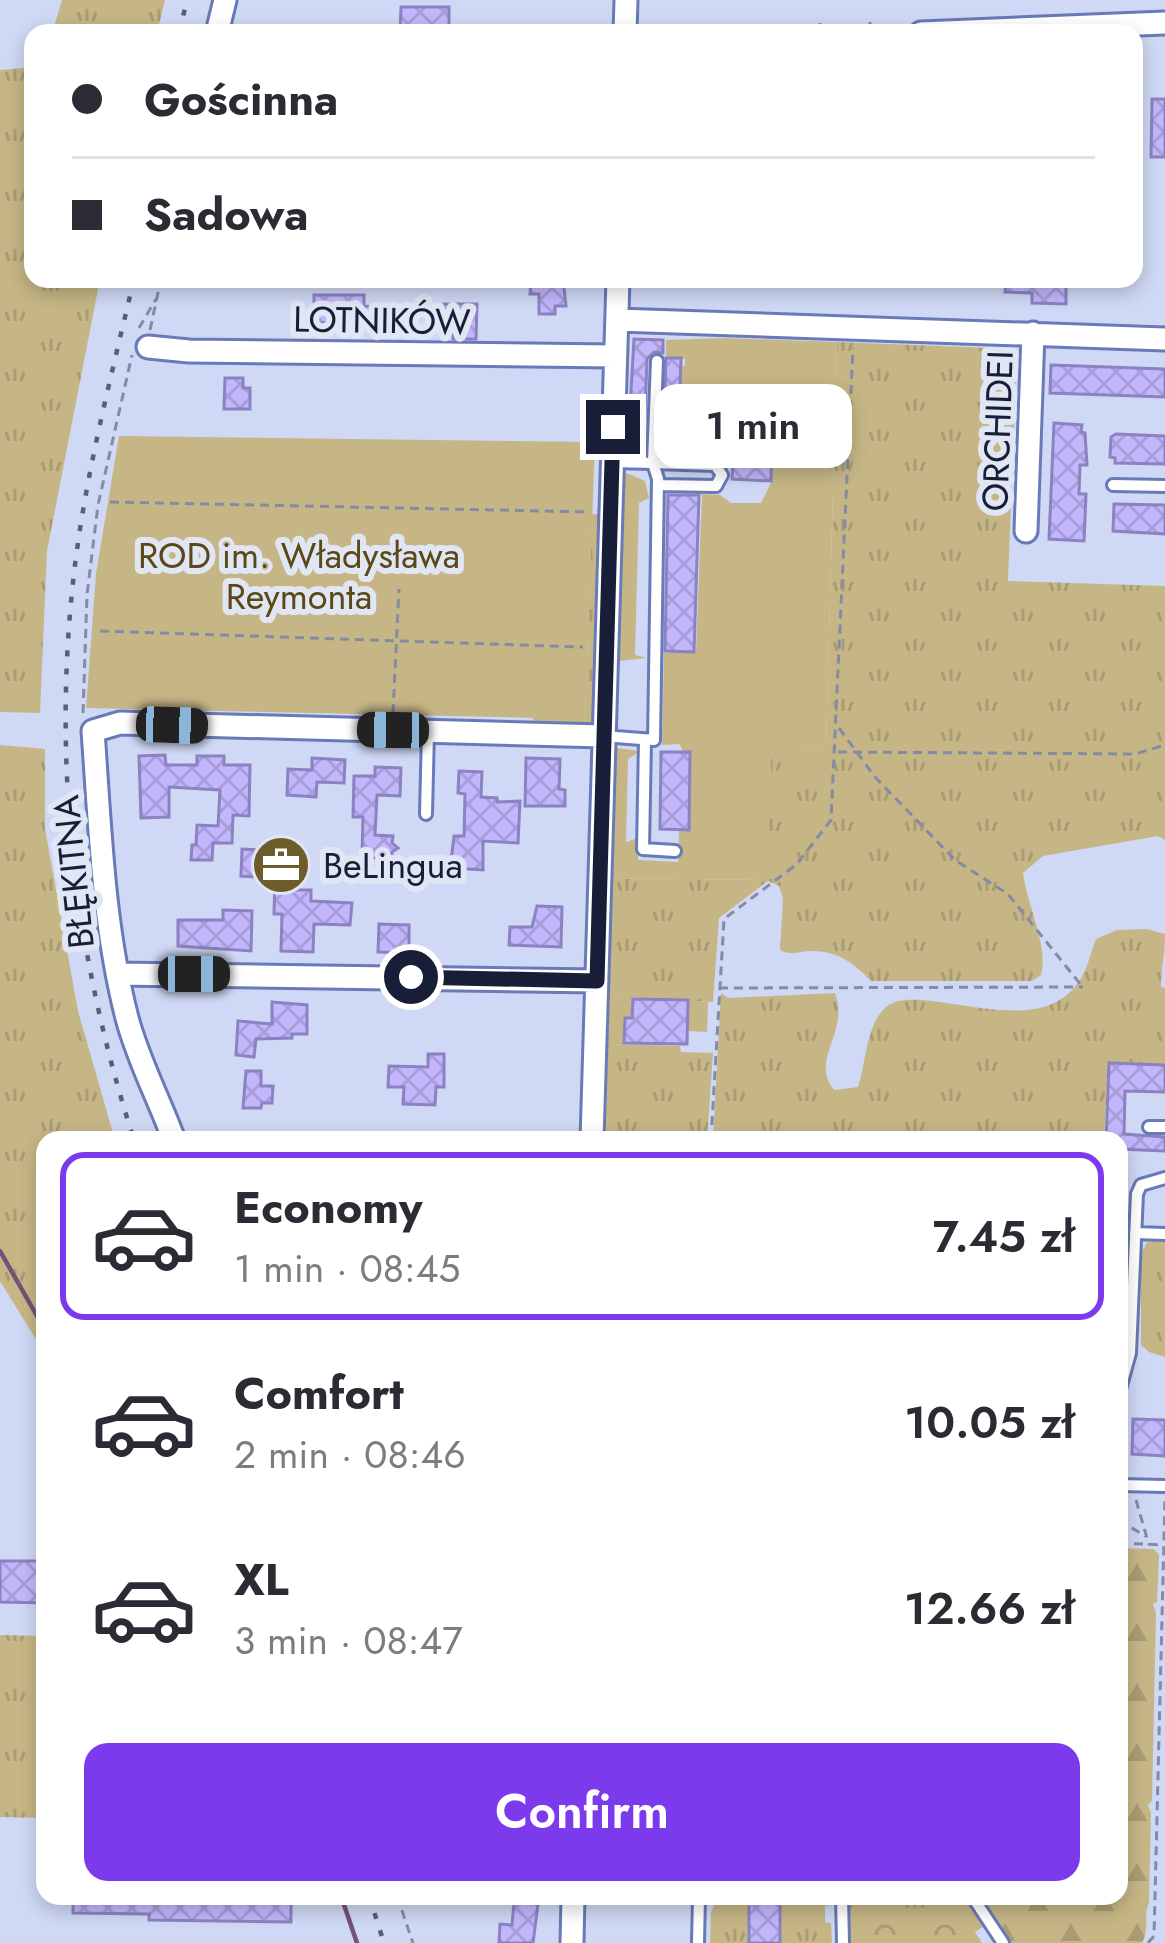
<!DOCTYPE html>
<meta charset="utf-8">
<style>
:root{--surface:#fff;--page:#f7f7f7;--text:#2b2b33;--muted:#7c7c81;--line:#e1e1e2;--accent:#7c3aed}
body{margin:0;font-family:Jost,sans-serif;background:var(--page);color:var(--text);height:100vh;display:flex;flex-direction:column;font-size:45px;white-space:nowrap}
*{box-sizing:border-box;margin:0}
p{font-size:39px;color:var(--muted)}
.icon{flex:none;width:66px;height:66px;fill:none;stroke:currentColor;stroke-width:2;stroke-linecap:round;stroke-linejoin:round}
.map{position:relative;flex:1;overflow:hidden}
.sheet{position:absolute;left:36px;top:1131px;width:1092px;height:774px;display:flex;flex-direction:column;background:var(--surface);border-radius:24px;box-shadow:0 6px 18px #0003}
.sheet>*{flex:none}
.banner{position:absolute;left:24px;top:24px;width:1119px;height:264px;border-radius:24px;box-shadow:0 6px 18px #0003;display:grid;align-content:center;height:264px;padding:0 48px;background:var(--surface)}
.end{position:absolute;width:54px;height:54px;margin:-27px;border:15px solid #181e37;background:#fff;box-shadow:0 0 0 6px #fff}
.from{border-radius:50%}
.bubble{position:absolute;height:84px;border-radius:24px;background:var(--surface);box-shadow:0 6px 18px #0003;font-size:39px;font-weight:600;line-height:84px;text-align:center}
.car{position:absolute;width:36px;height:72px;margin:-36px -18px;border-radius:15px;box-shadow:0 0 9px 3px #0007;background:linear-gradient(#222 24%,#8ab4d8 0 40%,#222 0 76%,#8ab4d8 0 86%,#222 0)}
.banner b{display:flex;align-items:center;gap:42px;height:114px;font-size:45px}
.banner b+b{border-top:3px solid var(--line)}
.banner i{width:30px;height:30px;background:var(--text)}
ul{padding:21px 0 0;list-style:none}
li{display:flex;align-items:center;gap:36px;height:168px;margin:0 24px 18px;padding:0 24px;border:6px solid transparent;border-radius:24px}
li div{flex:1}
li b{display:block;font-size:45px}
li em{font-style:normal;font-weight:600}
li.current{border-color:var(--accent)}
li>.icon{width:108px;height:108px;stroke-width:1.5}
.action{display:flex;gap:24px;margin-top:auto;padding:24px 48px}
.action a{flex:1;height:138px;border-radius:24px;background:var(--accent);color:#fff;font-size:48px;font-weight:600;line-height:138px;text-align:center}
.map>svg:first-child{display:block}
</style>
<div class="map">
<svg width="1165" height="1943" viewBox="0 0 1165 1943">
<defs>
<pattern id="grass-tufts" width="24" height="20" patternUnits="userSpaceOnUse" patternTransform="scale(3)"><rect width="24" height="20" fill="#c6b686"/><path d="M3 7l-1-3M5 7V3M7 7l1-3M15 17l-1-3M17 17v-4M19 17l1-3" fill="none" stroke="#a99c74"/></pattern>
<pattern id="forest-firs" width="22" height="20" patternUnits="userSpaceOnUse" patternTransform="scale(3)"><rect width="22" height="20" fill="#c6b686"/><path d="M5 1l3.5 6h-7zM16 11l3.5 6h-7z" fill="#a99c74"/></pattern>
<pattern id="park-crowns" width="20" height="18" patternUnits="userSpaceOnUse" patternTransform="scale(3)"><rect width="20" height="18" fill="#c6b686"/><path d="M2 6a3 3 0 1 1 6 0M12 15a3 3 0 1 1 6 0" fill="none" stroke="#a99c74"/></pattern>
<pattern id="building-cross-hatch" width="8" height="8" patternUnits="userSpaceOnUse" patternTransform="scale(3)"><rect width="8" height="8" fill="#c2b7fc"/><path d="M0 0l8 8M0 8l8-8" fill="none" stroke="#a69dd9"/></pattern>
</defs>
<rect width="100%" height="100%" fill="#cfd8f4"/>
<!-- grass -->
<path fill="url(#grass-tufts)" d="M62 0H165L157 33H52Z
M33 67V279H100L47 551 40 713 0 712V70Z
M837 342 1017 349 1008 581 1165 586V840L1158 836 1043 856 1023 873C1027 905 1049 946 1041 975L1032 981H871C853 962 836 950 809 951 797 952 792 956 780 950L783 898 779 886 768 881 719 918 713 1002 609 996 613 878 767 880 771 744 826 746Z
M592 514H601L597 720 588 727 538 725 532 718H585Z
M0 745 45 749V829L78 1011 115 1140H45V1354L0 1281Z
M1146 929 1165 934C1165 955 1161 969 1161 987L1165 988V1064L1108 1062 1104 1140H713L721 993 728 998 835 993C850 1033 809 1059 834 1090L858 1087C866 1063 866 1026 885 1008 915 979 1027 1041 1073 989 1087 974 1089 957 1096 939L1117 930Z
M608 1044 680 1046 681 1052 713 1053 707 1140H605Z
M1165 1238V1357L1149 1352 1141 1345V1254L1147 1242Z
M0 1635 45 1636V1818L0 1817Z
M718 1896 748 1901V1943H710L711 1912Z
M849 1896H964L984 1926 975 1932 982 1943H971V1930L853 1908V1943H849Z
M780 1900H831V1905L825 1906V1922L831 1923 832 1943H780Z"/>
<!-- forest -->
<path fill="url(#forest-firs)" d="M1119 1548 1154 1549 1159 1555 1157 1602 1153 1604 1156 1613 1152 1801 1148 1805 1151 1813 1149 1903C1143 1914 1150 1928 1142 1943H1011L980 1896H1119Z"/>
<!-- park -->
<path fill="url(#park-crowns)" d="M955 1907 971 1930V1943H853L852 1908Z"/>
<!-- garden -->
<path fill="#c6b686" d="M724 338 837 342 826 746 771 745 768 880 613 878 616 748 640 751 628 759 626 842 638 838V860L678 862 679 831H689L690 752 682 750 680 744 662 745 664 653 696 652 702 494 720 495 731 503H761L772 481V433L733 430 727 409 705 410 709 431 706 458 682 457 683 396 680 394 681 366H685V359L666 357V340Z
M119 436 595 442 585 719 86 708 96 574Z
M624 472 645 481 649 498 639 503 635 655 647 658 618 661Z
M609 996 632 997 633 1008 687 1010 688 1000 708 1002 707 1032 688 1031 687 1019 625 1018 623 1044H608Z"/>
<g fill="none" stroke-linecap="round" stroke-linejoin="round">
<!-- stream -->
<path stroke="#745279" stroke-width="4.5" d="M607 305V285
M600 511 601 492
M599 565 600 515
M597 640V615
M0 1251 45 1330
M341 1896 357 1943"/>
</g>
<!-- building -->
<path fill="url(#building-cross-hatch)" stroke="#8c82c3" stroke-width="3" d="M401 7H449V28H440L439 33H400Z
M1152 99H1165V157H1151Z
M531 279H563L566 306H555V314H539V294H530Z
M1006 279H1066V304L1032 303V293L1005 292Z
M314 295H364V306L393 307 392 324 327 327V323H314Z
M444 304H477L476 339H453V322H445Z
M634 339 663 340V353L654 352 647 359 644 443 628 442Z
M666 358H681L678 451 663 450Z
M1051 365 1165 369V397L1050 393Z
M225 378H243V388H250V409H224Z
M1054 423 1082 425 1081 432 1085 433 1087 465H1080L1079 494H1086L1084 541 1049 539Z
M734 433 772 434 771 481 732 479Z
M1116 434 1165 436V464L1115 463V458L1110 457 1111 437Z
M668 495H699L694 652 665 651Z
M1114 504 1165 505V534L1113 531Z
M661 752H690L689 830 660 829Z
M165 755 166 765H197V756H224V765H250L249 816 233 815 232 843H213L212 860H191L192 845H196L197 825 218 826 220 790 169 787V817L141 818 139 756Z
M312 758 345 760 344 783 317 782 316 797 287 795 288 769 312 770Z
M526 758 560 759 559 789 565 790V806H525Z
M375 767 401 768 400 796 377 795 375 835 393 836 392 843 398 848 392 852V860L362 856 363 817H353L354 776H375Z
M459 771 482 772 481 797 497 798V802L520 801 518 843 483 841V870L453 868 451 861 454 836H464L465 794 458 793Z
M242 849 260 850V857L298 858 297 890H311V901L352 903 350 925 314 924 313 952 281 951 282 914H274L275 878 241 876Z
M537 906 562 907 561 947 509 945 510 927H532Z
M223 910 252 911 251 951 178 946V920H223Z
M379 924 409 925V953L378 952Z
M633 999 688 1000 687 1044 624 1043 625 1018H632Z
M272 1002 307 1005V1034H292V1038L256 1039 254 1057 236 1055 238 1021 272 1024Z
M428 1054H444V1087H436L435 1105 403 1104 404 1087H388L389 1066 428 1067Z
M1109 1063 1165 1065V1092L1125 1091 1124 1134 1165 1137V1151L1119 1149V1140H1106Z
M246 1071H261V1086H273L272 1103H262L261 1108H243Z
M1133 1419 1165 1420V1456L1132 1454Z
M0 1561H45V1603L0 1602Z
M73 1896H291V1922L149 1920V1914L73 1913Z
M749 1896H780V1943H749Z
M514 1903 538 1904 533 1943H499L500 1924 512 1925Z"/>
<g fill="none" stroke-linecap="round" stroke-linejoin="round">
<defs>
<path id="service" d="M657 361 653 463 715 465 722 475 716 486 658 485
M1113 485 1165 486
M603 736 654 740 658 479 653 463 613 462
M645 740 643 849 675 851
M426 814 428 731
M1149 1127H1165
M1135 1233 1165 1234
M1119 1393 1130 1353 1137 1194 1141 1185 1165 1178
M1119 1485 1165 1486
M842 1896 843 1943
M972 1896 1003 1943
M698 1943 699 1896"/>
<path id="minor" d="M217 33 225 0
M625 33 626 0
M921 33 1165 23
M617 320 1165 339
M148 347 189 351 615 356
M1026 531 1033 333
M117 974 597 981
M174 1140C159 1099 138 1060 127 1018 103 925 100 827 93 731L120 723 603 736
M592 1140 618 279
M572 1943 573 1896"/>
</defs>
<!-- service casing -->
<use href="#service" stroke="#687ab7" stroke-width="16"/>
<!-- minor casing -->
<use href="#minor" stroke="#687ab7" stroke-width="27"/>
<!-- path -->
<path stroke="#838ba5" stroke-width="3" stroke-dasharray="9 6" stroke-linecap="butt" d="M870 22V25
M820 23V26
M741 26V30
M139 328 156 299
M150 330 161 279
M717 424 755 414 850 402
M110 502 590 512
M100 631 583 647
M83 713 87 595 98 505 132 355
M393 713 399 589
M839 728 875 777 955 860 1008 894 1081 985
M838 752 1135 754 1165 745
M719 988 1083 987
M711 1140 724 919 797 864 831 820 853 348
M1136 1500 1149 1545
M1119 1520 1145 1536
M1119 1543 1163 1545
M397 1896 413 1943
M1148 1943 1154 1936 1165 1499"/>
<!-- service -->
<use href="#service" stroke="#fff" stroke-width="10"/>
<!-- minor -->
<use href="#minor" stroke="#fff" stroke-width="21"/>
<!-- rail -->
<path stroke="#575e78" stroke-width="4.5" stroke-dasharray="6 12" stroke-linecap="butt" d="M179 33 187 0
M134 279C112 373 87 468 75 565 51 760 74 954 134 1140
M369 1896 384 1943"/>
</g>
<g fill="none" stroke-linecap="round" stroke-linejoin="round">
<!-- route -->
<path stroke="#181e37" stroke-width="15" d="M411 977 597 981 613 427"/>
</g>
<!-- icons -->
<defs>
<symbol id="office-disc" viewBox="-11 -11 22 22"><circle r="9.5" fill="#6e5d2b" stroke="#e1e6f4"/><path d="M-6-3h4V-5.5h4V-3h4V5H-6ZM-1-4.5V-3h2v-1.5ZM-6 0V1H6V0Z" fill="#fff"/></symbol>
</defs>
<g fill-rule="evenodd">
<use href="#office-disc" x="248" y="832" width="66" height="66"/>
</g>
<g text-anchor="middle" stroke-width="12" stroke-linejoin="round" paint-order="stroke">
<!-- street labels -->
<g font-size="36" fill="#181e37" stroke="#e1e6f4">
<text transform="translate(382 320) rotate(1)" y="13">LOTNIKÓW</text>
<text transform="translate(997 431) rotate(-88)" y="13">ORCHIDEI</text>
<text transform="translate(73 872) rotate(-96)" y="13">BŁĘKITNA</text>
</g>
<!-- park labels -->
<g font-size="36" fill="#5a4917" stroke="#e1e6f4">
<text x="299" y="568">ROD im. Władysława<tspan x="299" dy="41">Reymonta</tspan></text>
</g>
<!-- poi labels -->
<g font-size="36" fill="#181e37" stroke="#e1e6f4" text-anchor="start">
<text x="323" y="878">BeLingua</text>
</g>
</g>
</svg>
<i class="end from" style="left:411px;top:977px"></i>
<i class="end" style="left:613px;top:427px"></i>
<div class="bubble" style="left:654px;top:384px;width:198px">1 min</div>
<i class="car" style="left:172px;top:725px;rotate:92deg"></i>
<i class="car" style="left:393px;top:730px;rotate:271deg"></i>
<i class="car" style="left:194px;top:974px;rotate:90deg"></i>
<div class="banner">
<b><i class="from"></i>Gościnna</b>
<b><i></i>Sadowa</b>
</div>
<section class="sheet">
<ul>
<li class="current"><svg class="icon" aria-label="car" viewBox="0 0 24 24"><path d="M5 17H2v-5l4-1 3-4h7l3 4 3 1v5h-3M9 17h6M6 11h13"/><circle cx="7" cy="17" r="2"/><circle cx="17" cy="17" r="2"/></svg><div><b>Economy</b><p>1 min · 08:45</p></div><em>7.45 zł</em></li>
<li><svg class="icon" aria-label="car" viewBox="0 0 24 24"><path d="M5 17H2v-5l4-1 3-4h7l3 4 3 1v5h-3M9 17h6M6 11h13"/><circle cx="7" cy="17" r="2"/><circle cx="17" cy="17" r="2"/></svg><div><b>Comfort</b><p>2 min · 08:46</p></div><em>10.05 zł</em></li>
<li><svg class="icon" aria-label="car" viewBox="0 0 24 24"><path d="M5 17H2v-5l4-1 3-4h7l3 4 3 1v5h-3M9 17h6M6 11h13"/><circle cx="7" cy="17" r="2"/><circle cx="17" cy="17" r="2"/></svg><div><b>XL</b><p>3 min · 08:47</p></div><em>12.66 zł</em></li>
</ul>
<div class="action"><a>Confirm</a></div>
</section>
</div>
